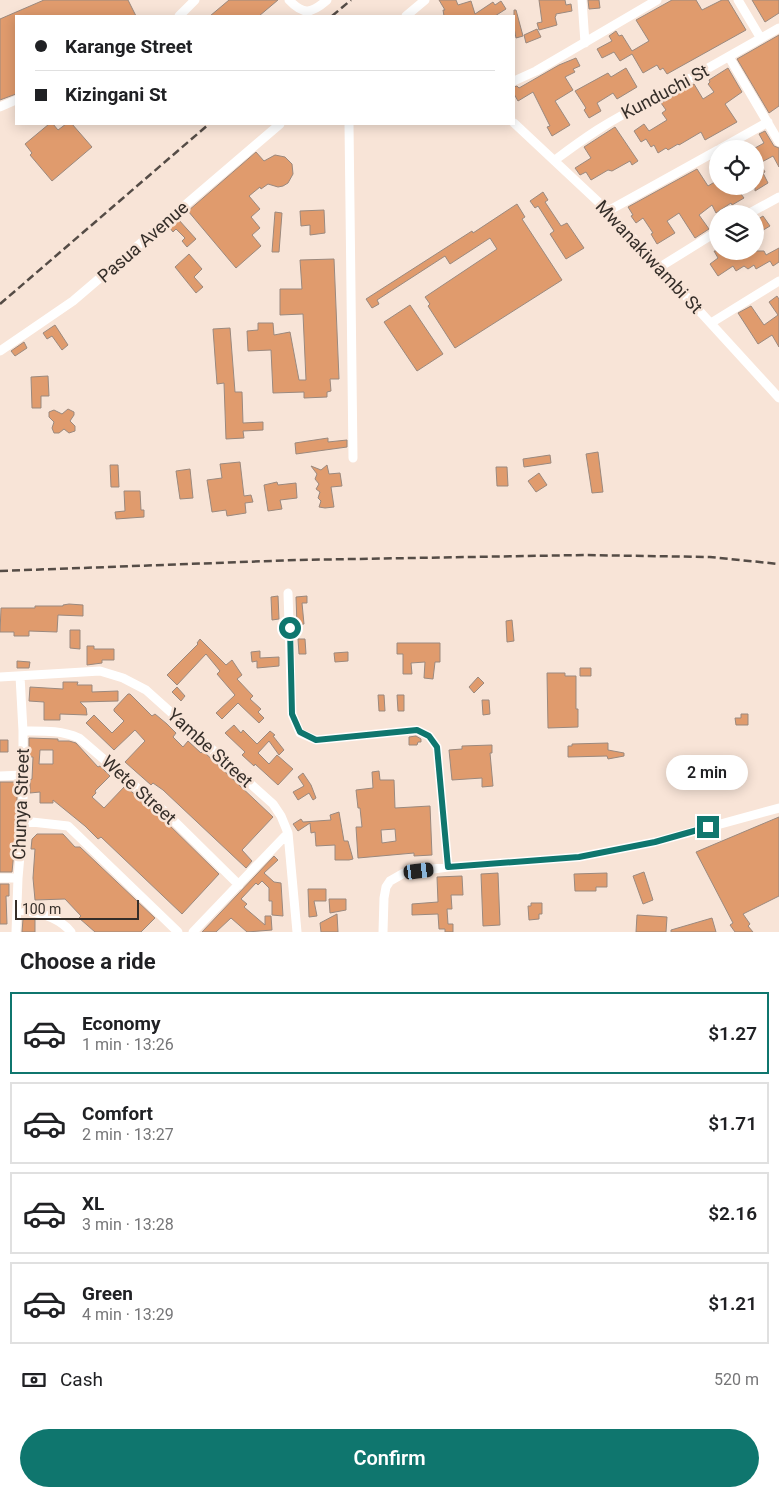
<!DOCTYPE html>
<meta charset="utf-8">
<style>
:root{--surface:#fff;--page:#f6f6f6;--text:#202124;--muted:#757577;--line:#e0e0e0;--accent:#0f766e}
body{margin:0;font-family:Roboto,sans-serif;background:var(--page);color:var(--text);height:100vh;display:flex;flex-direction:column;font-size:19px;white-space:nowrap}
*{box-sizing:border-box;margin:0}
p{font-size:16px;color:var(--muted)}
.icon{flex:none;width:28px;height:28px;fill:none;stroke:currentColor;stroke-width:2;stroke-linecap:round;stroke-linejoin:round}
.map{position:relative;height:932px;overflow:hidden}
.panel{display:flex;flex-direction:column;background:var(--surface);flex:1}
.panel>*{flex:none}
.banner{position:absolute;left:15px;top:15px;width:500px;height:110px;border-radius:0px;box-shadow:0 2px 12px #0003;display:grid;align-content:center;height:110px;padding:0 20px;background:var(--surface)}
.buttons{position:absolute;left:709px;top:140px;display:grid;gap:10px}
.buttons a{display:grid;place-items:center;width:55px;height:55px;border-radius:50%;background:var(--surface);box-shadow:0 2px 12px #0003;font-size:25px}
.scale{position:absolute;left:15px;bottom:12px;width:124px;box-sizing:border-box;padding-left:5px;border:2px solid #352e29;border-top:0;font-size:14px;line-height:18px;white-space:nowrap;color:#352e29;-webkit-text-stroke:4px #f8e4d7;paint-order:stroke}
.end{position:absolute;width:22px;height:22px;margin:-11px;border:6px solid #0f766e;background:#fff;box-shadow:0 0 0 2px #fff}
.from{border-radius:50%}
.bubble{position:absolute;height:35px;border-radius:18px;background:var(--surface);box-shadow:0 2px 12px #0003;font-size:16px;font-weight:600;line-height:35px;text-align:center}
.car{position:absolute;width:15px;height:30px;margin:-15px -8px;border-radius:6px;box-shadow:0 0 4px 1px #0007;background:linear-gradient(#222 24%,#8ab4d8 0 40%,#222 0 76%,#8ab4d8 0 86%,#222 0)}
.banner b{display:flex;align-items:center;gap:18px;height:48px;font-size:19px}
.banner b+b{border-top:1px solid var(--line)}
.banner i{width:12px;height:12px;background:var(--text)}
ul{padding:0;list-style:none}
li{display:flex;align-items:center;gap:15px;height:82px;margin:0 10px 8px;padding:0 10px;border:2px solid var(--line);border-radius:0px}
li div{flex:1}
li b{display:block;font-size:19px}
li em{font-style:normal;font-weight:600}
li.selected{border-color:var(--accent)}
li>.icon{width:45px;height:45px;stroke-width:1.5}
h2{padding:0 20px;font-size:22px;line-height:60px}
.pay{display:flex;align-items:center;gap:12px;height:55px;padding:0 20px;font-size:19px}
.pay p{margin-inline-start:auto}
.primary-button{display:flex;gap:10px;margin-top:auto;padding:10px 20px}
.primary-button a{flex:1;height:58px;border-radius:30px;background:var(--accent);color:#fff;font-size:20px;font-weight:600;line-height:58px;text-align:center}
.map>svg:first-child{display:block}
</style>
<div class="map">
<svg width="779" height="932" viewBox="0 0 779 932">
<rect width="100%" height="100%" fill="#f8e4d7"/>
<!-- building -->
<path fill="#e09b6d" stroke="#9b897e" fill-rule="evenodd" d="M44 0H128L136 16H16V94L0 100V19Z
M229 0H278L259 16H210Z
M439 0H456L458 5 471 1 475 14 493 2 495 5 501 1 506 9 495 16H444L443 10H445Z
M539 0H565L566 5 571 4 572 11 556 14V16L555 17 557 25 539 30 537 23 542 22Z
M588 0H599L600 8 589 9Z
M672 0H696L702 10 722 0H728L746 30 667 74 663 68 660 70 657 65 643 73 632 54 620 61 614 52 602 58 597 49 612 41 609 36 616 31 619 36 622 35 632 51 649 41 636 20Z
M752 0H779V13L765 22Z
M514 10H516L523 36 516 38 514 28Z
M537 29 541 37 526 43 524 35Z
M779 35V106L769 113 737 59Z
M576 58 580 66 573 69 575 72 565 77 573 90 555 101 570 125 552 136 547 127 550 126 533 92 518 101 514 94V87L517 86 519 88 559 65Z
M626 68 637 87 617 99 613 93 597 103 601 111 589 118 584 110 586 108 575 91 608 73 611 77Z
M728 68 742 92 725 104 737 122 705 140 701 132 679 145 678 144 668 150 666 148 658 153 654 145 651 147 646 139 641 142 634 131 644 124 649 131 667 120 662 113 666 110 661 103 694 84 703 99 714 92 708 84 710 82 709 80Z
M49 124H53L58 130 66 124H72L92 147 52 181 30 155 32 153 25 144Z
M615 127 638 161 632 165 630 161 612 171 608 170 591 180 586 172 580 175 575 168 591 158 584 147Z
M765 131 774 146 779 148V167L773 156 760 163 765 172 763 173 768 183 755 191V148L764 143 759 134Z
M256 152 264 161 275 155 285 157 292 164 293 174 288 183 283 186 278 187 268 184 261 189 260 187 249 196 260 209 251 217 260 228 252 235 261 246 236 268 188 211Z
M697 169 708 186 718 180V186H752L741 194 744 198 732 205 731 203 716 213 712 205 699 215 709 229 695 238 679 213 667 221 675 233 657 244 651 234 653 233 643 218 636 223 631 216 633 215 628 207Z
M543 192 548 200 545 202 561 226 567 223 584 248 566 259 550 234 554 231 538 206 535 208 530 201Z
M517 204 525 217 522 219 562 280 455 348 428 306 430 304 425 297 497 249 490 238 450 264 445 256 377 300 379 304 372 308 366 299 472 231 473 233Z
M324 210 325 233 310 235V225L301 226 300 211Z
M275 212 282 213 279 252H272Z
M763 216 770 226 755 235V221Z
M178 219 196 239 187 247 182 241 185 238 176 229 173 232 169 227Z
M779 248V262L773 266 770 261 756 269 754 265 748 269 744 266 736 271 733 266 718 276 710 264 718 258 714 251H764L766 255Z
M189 254 202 269 194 277 203 287 196 293 175 267Z
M334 259 339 379H330L331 391 327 392V397L304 398V392L273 393 271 350 248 351 247 331 258 330V323H273L274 335 290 332 299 380H306L303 314 280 315V289H302L300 260Z
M777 296 779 299V347L772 335 758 344 738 313 751 306 764 325 778 315 769 302Z
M410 305 443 354 417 371 384 322Z
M55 325 68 345 62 350 52 336 47 339 43 333Z
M230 328 235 392H242L243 423 263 422V430L243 431 244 438 226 439 224 383 217 384 213 329Z
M24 342 27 348 15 356 11 351Z
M48 376 49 396H41V408H32L31 377Z
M68 409 74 412V415L70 421 75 426V431L69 433 64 429 59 433H54L52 428 54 422 49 417V412L54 410 62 414Z
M328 438V442L347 440V447L296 454 295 443Z
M598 452 603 492 592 493 586 454Z
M550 455 551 463 524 467 523 459Z
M240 462 244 496 251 495 253 502 245 503 246 513 227 516 226 510 212 512 207 480 222 478 220 464Z
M110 465H118L119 487H111Z
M327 465 329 474 340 473 342 486 331 487 334 507 325 508 319 507 321 501 318 498 320 492 316 489 319 484 315 479 317 474 311 466 321 470Z
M496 467H507L508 486H497Z
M190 469 193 498 180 499 176 471Z
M539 473 547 485 536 492 528 481Z
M277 482 278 485 296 483 297 498 280 500 282 509 268 511 264 485Z
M124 491H140L141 510H144V517L116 519 115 512 125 511Z
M278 596 279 619 272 620 271 597Z
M307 596V603H302L304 624 297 625 296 597Z
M69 604 83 605V616L58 615 57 632 29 631V636H14V632H0L1 608H35V606H63V605Z
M512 620 514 641 507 642 506 621Z
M70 630H80V649L70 648Z
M200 639 226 665 232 660 242 675 237 679 253 696 250 699 261 709 258 712 264 718 259 723 238 703 222 719 216 713 235 695 217 674 220 671 206 654 177 685 167 675 198 644 197 643Z
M298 639H305L306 654H299Z
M397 643H440V662H435L433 679 424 678 425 662 411 663 412 674H403V654H397Z
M87 646H94V649H114V660H102V663L87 665Z
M260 651V658L279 657V666L257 668V661L252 662 251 652Z
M348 652V661L335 662 334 653Z
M17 661 30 662 29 668H17Z
M580 668H591V676H580Z
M547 673H565V676H576V709H578V727L548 728Z
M478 677 484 683 474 693 469 687Z
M63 682H78L77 685H92V692L118 691V701L80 702 86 708 87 715 60 714V720H44V702L29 701 30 687 63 689Z
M177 687 185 696 181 701 172 692Z
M128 694H130L152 716 155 714 167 724 176 733 173 737 183 747 188 741 201 753 203 751 273 817 242 850 252 861 246 868 163 790 153 783 151 785 125 762 145 741 135 730 114 750 86 723 94 715 112 733 124 721 114 711V709Z
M378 695H384L385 711H379Z
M397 695H404V711H398Z
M482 700H489L490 714 483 715Z
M741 714H748V725H736L735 718H741Z
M234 725 241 733 243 730 257 744 270 731 275 735 273 736 284 750 279 755 269 741 258 753 269 764 277 755 293 769 278 785 255 764 254 766 242 755 245 752 225 733Z
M416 736 421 739V742H418L417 745H409V737Z
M29 738 58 739V741H69L76 743 98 767 100 766 110 776 95 791 96 793 92 797 104 808 125 786 160 816 219 874 182 914 101 837 98 839 85 826 53 800V803H40V792L30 793V780L32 779 33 757H29ZM40 750H53V764H39Z
M0 740H8V752H0Z
M608 743V750L624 753V756L608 759 607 756 568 757V746H572V744Z
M492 745V753H490L493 786 482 787V778L452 780 449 750 462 749V746Z
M379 771 380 780H394L395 808 430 806 432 855 414 856V853L358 858 356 827H362L360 808H358L356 790 373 788 372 772ZM395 829 396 841 382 843 381 830Z
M303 773 311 785 316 798 313 800 309 793 298 800 293 792 304 786 298 777Z
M0 782H17V821L12 872H0Z
M339 812 344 841H348L353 859 349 860H335V845L316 846 315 832 311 833 310 823 298 831 293 824 301 819 303 822 331 820 330 815Z
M779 817V896L743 914 750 924 748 926 753 932H735L730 925 733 923 696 852Z
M37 834H63L75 847H80L155 918 141 932H95L79 918 81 916 65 899 35 900 33 878 35 849H31L32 839Z
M274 856 278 860 264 873 274 882 281 883 283 916 272 915V901H269V888L262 881 258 885 256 883 241 899 247 904 244 907 265 925V916H271L272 930 247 932 231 918 216 932H202Z
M644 872 653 900 643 904 633 876Z
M498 873 500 925 483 926 481 874Z
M607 873V887H596V891H575L574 874Z
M462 876 463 895H451L452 909H447L448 924H453V932H445V929H439L438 914 412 915V904L438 902 437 877Z
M0 884H9V896H6L7 924H0Z
M308 889H326V901H314L317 916 309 917Z
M329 899H346V910L330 913Z
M531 903H542V914H539V919L529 920 528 906H531Z
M337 914 338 932H321L320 923Z
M637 915 667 917 666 932H636Z
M712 918 716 932H671V930Z
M23 919H35V932H22Z"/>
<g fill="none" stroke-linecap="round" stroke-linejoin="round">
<!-- minor -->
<path stroke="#fff" stroke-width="9" d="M289 0C303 15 311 14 327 0
M582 0 585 43
M738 0 760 37
M179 16 195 0
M406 16 425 0
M729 57 779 142
M514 81 536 71 657 0
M0 107 16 100
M514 123 608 211 779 398
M349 124 353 458
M720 149 768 122
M555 160C583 139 611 119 643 105L779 28
M608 211 718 150
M748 214 779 197
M660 267 718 231
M711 323 779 281
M0 351 73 301 280 124
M288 593 292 714 300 733 316 740 417 730 429 736 437 747 448 867
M0 677 100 671 123 678 146 690 273 804 281 816 288 833 297 932
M23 731C43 731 61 730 79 738L164 811 239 885
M0 776 23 775
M23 821 68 826 178 932
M0 878H18
M18 910C37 912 58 916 71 932
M16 932 18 878 23 821V731L20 676
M193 932 288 833
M383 932 384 898 386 887 390 881 404 873 448 867 579 857 655 842 779 808"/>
<!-- rail -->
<path stroke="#554c46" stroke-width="2.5" stroke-dasharray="8 4" stroke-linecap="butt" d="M332 16 351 0
M0 304 209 124
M0 571 296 560 584 555 710 557 779 564"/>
</g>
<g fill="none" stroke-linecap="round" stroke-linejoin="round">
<!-- route -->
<path stroke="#0f766e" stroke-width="6" d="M290 628 292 714 300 732 316 740 417 730 429 736 437 747 448 867 579 857 655 842 708 827"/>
</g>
<g text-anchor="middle" stroke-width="5" stroke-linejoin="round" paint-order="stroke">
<!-- street labels -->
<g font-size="18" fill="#352e29" stroke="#f8e4d7">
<text transform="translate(665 92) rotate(-28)" y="6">Kunduchi St</text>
<text transform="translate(143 242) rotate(-41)" y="6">Pasua Avenue</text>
<text transform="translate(649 257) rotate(47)" y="6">Mwanakiwambi St</text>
<text transform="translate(210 748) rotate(42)" y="6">Yambe Street</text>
<text transform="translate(139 790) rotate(42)" y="6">Wete Street</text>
<text transform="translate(21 804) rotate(-88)" y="6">Chunya Street</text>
</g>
</g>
</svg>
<div class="buttons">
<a><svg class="icon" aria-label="locate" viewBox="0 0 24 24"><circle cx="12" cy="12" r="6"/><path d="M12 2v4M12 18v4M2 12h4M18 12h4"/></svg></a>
<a><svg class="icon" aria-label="layers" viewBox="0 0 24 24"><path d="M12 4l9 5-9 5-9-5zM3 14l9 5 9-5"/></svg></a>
</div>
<div class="scale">100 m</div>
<i class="end from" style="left:290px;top:628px"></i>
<i class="end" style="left:708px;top:827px"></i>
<div class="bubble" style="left:666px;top:755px;width:82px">2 min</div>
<i class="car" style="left:419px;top:871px;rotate:83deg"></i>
<div class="banner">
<b><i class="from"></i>Karange Street</b>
<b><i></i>Kizingani St</b>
</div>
</div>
<section class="panel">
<h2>Choose a ride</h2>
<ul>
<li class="selected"><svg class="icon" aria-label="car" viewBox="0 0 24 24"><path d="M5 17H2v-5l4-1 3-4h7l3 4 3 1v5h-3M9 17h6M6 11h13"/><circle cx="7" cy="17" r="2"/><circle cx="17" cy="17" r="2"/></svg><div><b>Economy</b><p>1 min · 13:26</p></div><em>$1.27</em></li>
<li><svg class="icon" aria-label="car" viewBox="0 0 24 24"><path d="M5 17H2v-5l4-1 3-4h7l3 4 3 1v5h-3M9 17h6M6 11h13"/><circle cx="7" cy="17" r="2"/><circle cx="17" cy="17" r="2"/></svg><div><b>Comfort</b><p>2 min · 13:27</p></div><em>$1.71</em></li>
<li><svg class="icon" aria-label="car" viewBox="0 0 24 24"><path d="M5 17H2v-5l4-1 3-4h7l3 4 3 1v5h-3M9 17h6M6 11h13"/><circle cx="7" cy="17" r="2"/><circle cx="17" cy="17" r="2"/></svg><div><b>XL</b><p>3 min · 13:28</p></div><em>$2.16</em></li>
<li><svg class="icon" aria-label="car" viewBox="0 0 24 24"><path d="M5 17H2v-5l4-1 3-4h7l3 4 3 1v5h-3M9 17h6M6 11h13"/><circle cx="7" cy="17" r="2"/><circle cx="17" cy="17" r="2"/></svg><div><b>Green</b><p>4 min · 13:29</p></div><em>$1.21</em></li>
</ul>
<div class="pay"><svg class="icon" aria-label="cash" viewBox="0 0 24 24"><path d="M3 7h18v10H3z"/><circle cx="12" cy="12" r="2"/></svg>Cash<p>520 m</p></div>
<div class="primary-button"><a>Confirm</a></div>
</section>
